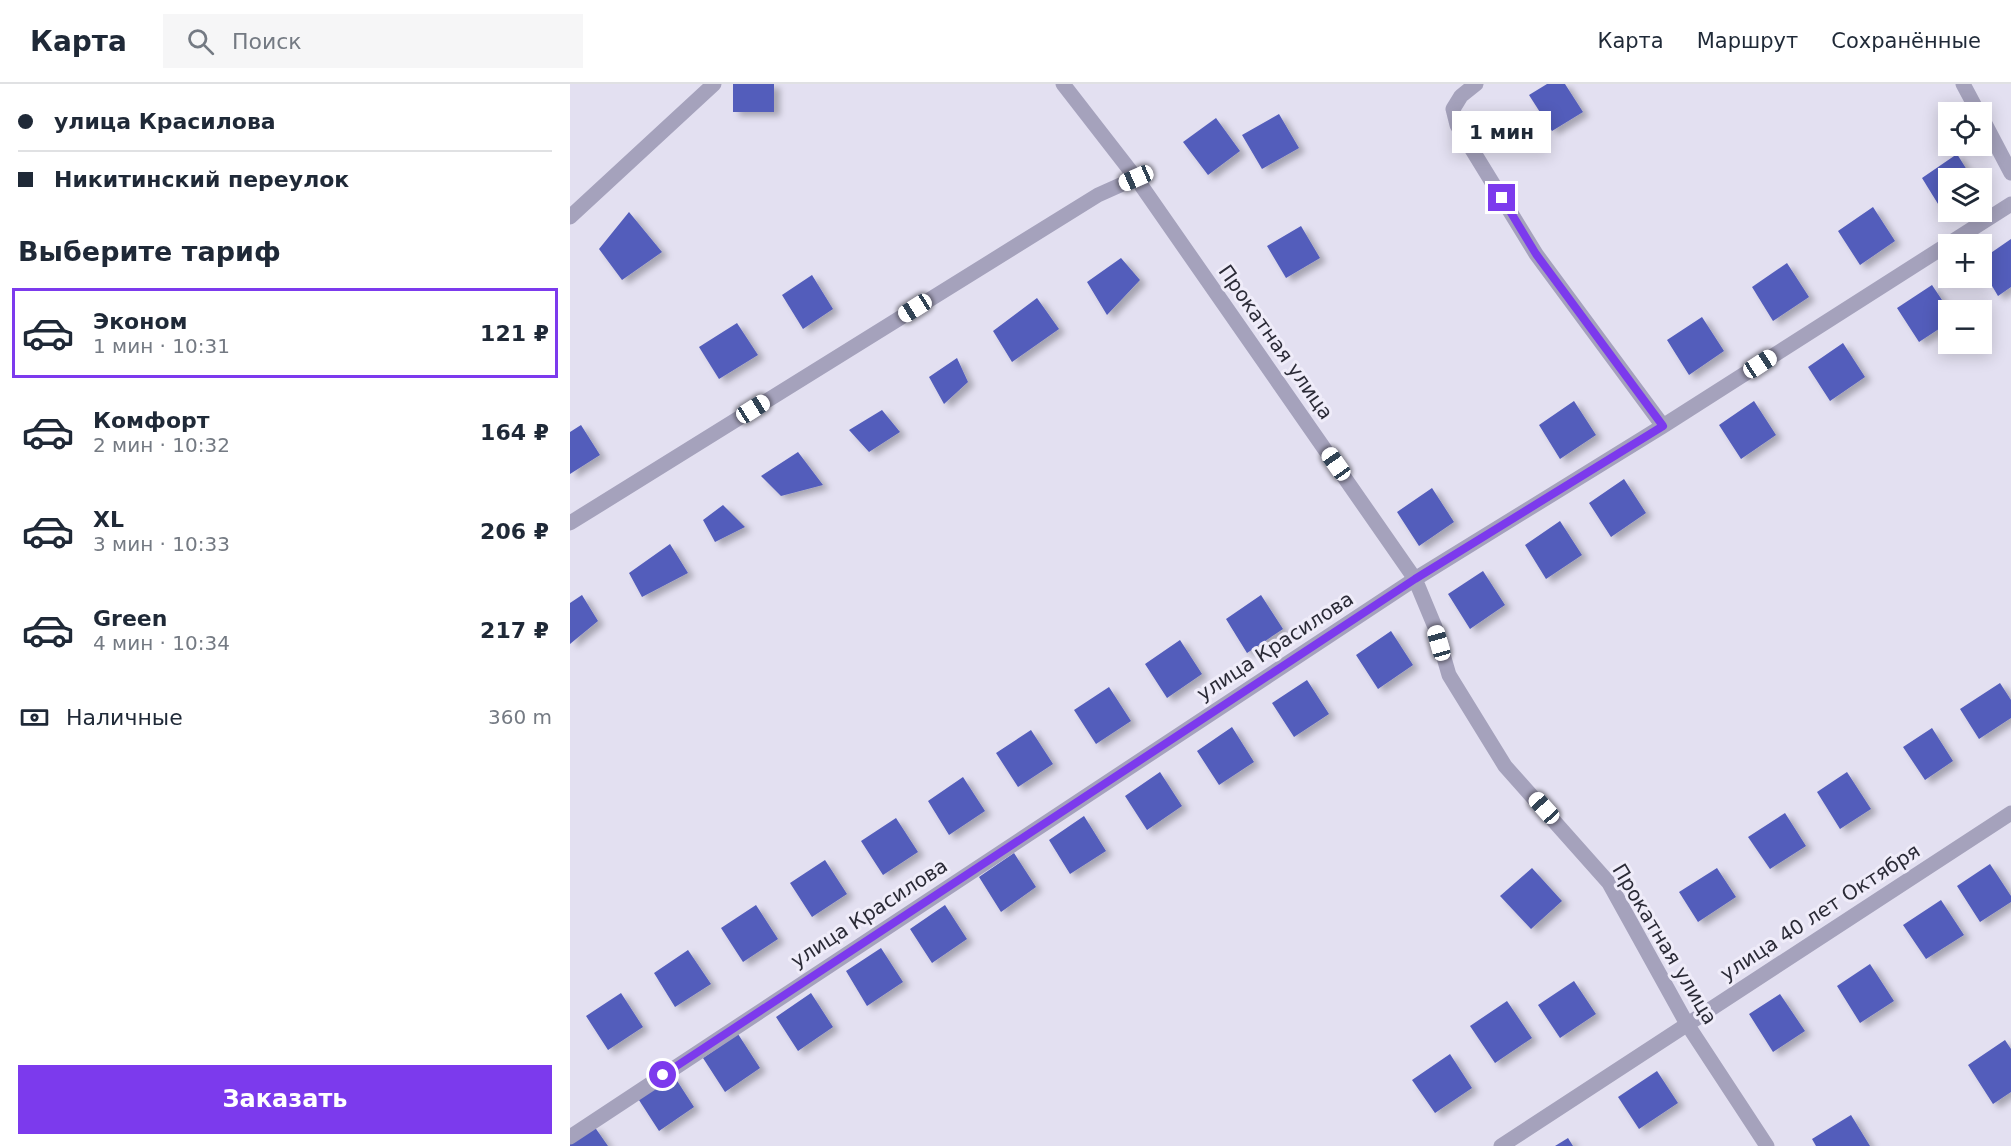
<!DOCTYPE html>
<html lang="ru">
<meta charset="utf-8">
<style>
:root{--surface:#fff;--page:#f6f6f7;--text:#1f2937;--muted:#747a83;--line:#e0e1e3;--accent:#7c3aed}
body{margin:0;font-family:"DejaVu Sans",sans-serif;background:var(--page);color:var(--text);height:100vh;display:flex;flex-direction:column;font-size:22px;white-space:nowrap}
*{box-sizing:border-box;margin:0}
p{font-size:20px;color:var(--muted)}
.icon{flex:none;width:33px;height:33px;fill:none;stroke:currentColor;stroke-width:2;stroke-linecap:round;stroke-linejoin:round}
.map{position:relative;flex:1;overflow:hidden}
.panel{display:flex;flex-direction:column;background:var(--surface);width:570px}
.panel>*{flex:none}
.banner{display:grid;align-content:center;height:132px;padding:0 18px;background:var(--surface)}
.tools{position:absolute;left:1368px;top:18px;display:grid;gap:12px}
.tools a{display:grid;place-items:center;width:54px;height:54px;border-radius:0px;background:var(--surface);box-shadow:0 3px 15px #0003;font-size:30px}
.end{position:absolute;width:27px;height:27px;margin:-14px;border:8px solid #7c3aed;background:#fff;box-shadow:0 0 0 3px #fff}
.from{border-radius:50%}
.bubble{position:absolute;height:42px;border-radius:0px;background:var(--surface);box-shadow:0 3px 15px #0003;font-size:20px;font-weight:800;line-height:42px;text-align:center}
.car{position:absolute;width:18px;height:36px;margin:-18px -9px;border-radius:8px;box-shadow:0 0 4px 2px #0007;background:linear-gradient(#fff 24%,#345 0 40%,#fff 0 76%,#345 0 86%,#fff 0)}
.banner b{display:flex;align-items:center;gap:21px;height:57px;font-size:22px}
.banner b+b{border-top:2px solid var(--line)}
.banner i{width:15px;height:15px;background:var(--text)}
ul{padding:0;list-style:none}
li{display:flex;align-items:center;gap:18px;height:90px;margin:0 12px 9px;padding:0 6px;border:3px solid transparent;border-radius:0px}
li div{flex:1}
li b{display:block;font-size:22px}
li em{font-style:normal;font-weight:800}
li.current{border-color:var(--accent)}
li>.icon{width:54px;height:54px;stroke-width:1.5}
h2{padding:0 18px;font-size:27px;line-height:72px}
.pay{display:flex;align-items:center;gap:15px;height:66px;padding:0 18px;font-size:22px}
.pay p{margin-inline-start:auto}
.action{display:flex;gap:12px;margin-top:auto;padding:12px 18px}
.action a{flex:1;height:69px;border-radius:0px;background:var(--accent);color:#fff;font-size:24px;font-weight:800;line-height:69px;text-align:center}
header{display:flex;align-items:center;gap:36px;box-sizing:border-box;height:84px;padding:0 30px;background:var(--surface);border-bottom:2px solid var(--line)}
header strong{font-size:28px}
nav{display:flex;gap:33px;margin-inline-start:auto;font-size:21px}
.search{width:420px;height:54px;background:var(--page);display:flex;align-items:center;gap:15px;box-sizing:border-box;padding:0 21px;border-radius:0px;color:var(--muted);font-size:22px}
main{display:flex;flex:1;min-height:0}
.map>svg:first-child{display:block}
</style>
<header>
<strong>Карта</strong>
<div class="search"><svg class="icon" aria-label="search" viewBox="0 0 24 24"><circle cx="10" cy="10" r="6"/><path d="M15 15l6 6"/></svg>Поиск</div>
<nav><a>Карта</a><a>Маршрут</a><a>Сохранённые</a></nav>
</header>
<main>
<section class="panel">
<div class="banner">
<b><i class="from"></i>улица Красилова</b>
<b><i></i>Никитинский переулок</b>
</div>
<h2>Выберите тариф</h2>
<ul>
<li class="current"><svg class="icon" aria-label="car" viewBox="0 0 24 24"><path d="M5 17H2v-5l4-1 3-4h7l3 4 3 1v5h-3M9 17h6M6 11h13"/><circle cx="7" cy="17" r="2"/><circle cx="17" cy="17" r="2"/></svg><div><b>Эконом</b><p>1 мин · 10:31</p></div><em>121 ₽</em></li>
<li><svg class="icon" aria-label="car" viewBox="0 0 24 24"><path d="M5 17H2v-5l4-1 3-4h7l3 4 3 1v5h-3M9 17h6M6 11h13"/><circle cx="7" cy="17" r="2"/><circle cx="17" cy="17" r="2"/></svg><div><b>Комфорт</b><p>2 мин · 10:32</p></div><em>164 ₽</em></li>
<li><svg class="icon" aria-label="car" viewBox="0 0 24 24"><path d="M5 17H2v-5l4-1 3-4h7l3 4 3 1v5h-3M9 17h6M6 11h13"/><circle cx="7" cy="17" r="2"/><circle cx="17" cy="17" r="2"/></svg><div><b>XL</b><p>3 мин · 10:33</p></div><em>206 ₽</em></li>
<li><svg class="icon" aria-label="car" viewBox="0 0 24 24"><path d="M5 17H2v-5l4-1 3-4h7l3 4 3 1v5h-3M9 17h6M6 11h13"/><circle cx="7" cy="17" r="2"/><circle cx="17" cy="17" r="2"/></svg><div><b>Green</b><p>4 мин · 10:34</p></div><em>217 ₽</em></li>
</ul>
<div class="pay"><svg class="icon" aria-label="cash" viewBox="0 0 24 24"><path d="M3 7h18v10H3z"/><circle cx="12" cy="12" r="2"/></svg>Наличные<p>360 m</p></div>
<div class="action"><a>Заказать</a></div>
</section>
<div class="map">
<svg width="1441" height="1062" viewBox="0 0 1441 1062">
<defs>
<filter id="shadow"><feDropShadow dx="6" dy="4" stdDeviation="3" flood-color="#0004"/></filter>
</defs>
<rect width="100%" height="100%" fill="#e3e0f1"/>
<!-- building -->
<path fill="#535dbb" filter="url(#shadow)" d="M163 0H204V28H163Z
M977 0H995L1013 28 982 47 959 11Z
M709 30 729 64 692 85 672 51Z
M646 34 670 67 638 91 613 58Z
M1387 70 1402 94H1378V125L1373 128 1352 94Z
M1303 123 1325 157 1290 181 1268 147Z
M59 128 92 168 52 196 29 165Z
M731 142 750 174 716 194 697 162Z
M1441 155V203L1428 212 1412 185V175Z
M551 174 570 196 537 231 517 198Z
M1217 179 1239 213 1203 237 1182 203Z
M242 191 263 225 233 245 212 211Z
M1362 201 1378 225V239L1349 258 1327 224Z
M467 214 489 245 442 278 423 247Z
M1132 233 1154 267 1119 291 1097 256Z
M167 239 188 271 149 295 129 263Z
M1273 259 1295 293 1260 317 1238 283Z
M387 274 398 298 374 320 359 293Z
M1004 317 1026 351 990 375 969 341Z
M1184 317 1206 351 1171 375 1149 341Z
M312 326 330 348 299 368 279 346Z
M11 341 30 371 0 390V348Z
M228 368 253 401 211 412 191 392Z
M1054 395 1076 429 1041 453 1019 419Z
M862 404 884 438 849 462 827 428Z
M153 421 175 443 145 458 133 436Z
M990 437 1012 471 976 495 955 461Z
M100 460 118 489 72 513 59 489Z
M913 487 935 521 900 545 878 510Z
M12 511 28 537 0 560V519Z
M691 511 713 545 677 569 656 535Z
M821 547 843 581 808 605 786 571Z
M610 556 632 590 597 614 575 580Z
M737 596 759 630 724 653 702 619Z
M1430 599 1441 616V634L1409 655 1390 625Z
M539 603 561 637 526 660 504 626Z
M662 643 684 678 649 701 627 667Z
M1362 644 1383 677 1355 696 1333 663Z
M461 646 483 680 448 703 426 669Z
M590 688 612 722 577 746 555 712Z
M1277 688 1301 725 1270 745 1247 708Z
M393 693 415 727 379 751 358 717Z
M1215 729 1236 762 1200 785 1178 753Z
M514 732 536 767 500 790 479 756Z
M326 734 348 768 313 791 291 757Z
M444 769 466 803 431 828 409 793Z
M255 776 277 810 242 833 220 799Z
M1420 780 1441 812V818L1410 838 1387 802Z
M962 784 992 817 961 845 930 812Z
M1147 784 1166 813 1128 838 1109 808Z
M1371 816 1394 851 1356 875 1333 841Z
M186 821 208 855 173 878 151 844Z
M375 821 397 855 362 879 340 845Z
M311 864 333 898 297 922 276 887Z
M118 866 141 900 105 923 84 889Z
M1300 880 1324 917 1290 939 1267 902Z
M1004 897 1026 930 990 954 968 921Z
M51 909 73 943 38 966 16 932Z
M241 909 263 943 228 967 206 933Z
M1210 910 1235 947 1203 968 1179 930Z
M937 917 962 954 925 979 900 942Z
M168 950 190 984 155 1008 133 974Z
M1435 956 1441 965V1008L1423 1020 1398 981Z
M880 970 902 1004 865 1029 842 996Z
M1087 987 1108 1019 1069 1045 1048 1013Z
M102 989 124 1023 89 1047 67 1013Z
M1281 1031 1300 1062H1246L1242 1055Z
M24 1042 38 1062H0V1059Z
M998 1054 1003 1062H985Z"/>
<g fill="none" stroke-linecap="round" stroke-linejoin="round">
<!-- minor -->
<path stroke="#a5a2bc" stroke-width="15" d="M493 0 566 94 845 495 865 543 879 591 935 682 1039 799 1117 940 1197 1062
M906 0 891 12 883 25 887 41 966 170 1093 342
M1393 0 1408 28
M1412 34 1441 89
M0 133 144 0
M0 439 528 111 566 94
M0 1053 845 495 1093 342 1441 120
M931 1062 1441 729"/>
</g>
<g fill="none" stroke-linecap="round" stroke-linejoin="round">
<!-- route -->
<path stroke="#7c3aed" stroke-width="8" d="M93 991 845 495 1093 342 966 170 932 114"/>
</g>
<g text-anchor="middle" stroke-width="6" stroke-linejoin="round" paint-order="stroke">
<!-- street labels -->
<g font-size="20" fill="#2b2b37" stroke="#efecf9">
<text transform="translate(706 258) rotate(55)" y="7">Прокатная улица</text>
<text transform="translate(705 562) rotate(-33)" y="7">улица Красилова</text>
<text transform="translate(1250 828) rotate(-33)" y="7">улица 40 лет Октября</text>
<text transform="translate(299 829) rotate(-33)" y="7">улица Красилова</text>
<text transform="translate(1095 860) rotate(59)" y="7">Прокатная улица</text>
</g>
</g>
</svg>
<div class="tools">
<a><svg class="icon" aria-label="locate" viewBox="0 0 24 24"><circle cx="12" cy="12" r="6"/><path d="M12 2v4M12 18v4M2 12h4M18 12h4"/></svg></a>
<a><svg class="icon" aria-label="layers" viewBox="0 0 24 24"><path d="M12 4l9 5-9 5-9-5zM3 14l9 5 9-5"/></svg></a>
<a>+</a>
<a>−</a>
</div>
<i class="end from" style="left:93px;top:991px"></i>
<i class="end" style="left:932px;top:114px"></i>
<div class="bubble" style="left:882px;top:27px;width:99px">1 мин</div>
<i class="car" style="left:566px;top:94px;rotate:246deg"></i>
<i class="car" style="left:345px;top:224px;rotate:238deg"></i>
<i class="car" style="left:1190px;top:280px;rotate:57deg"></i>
<i class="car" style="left:183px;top:325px;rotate:58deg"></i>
<i class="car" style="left:766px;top:380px;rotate:325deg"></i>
<i class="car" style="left:869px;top:559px;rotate:344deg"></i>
<i class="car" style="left:974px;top:724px;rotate:318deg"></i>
</div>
</main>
